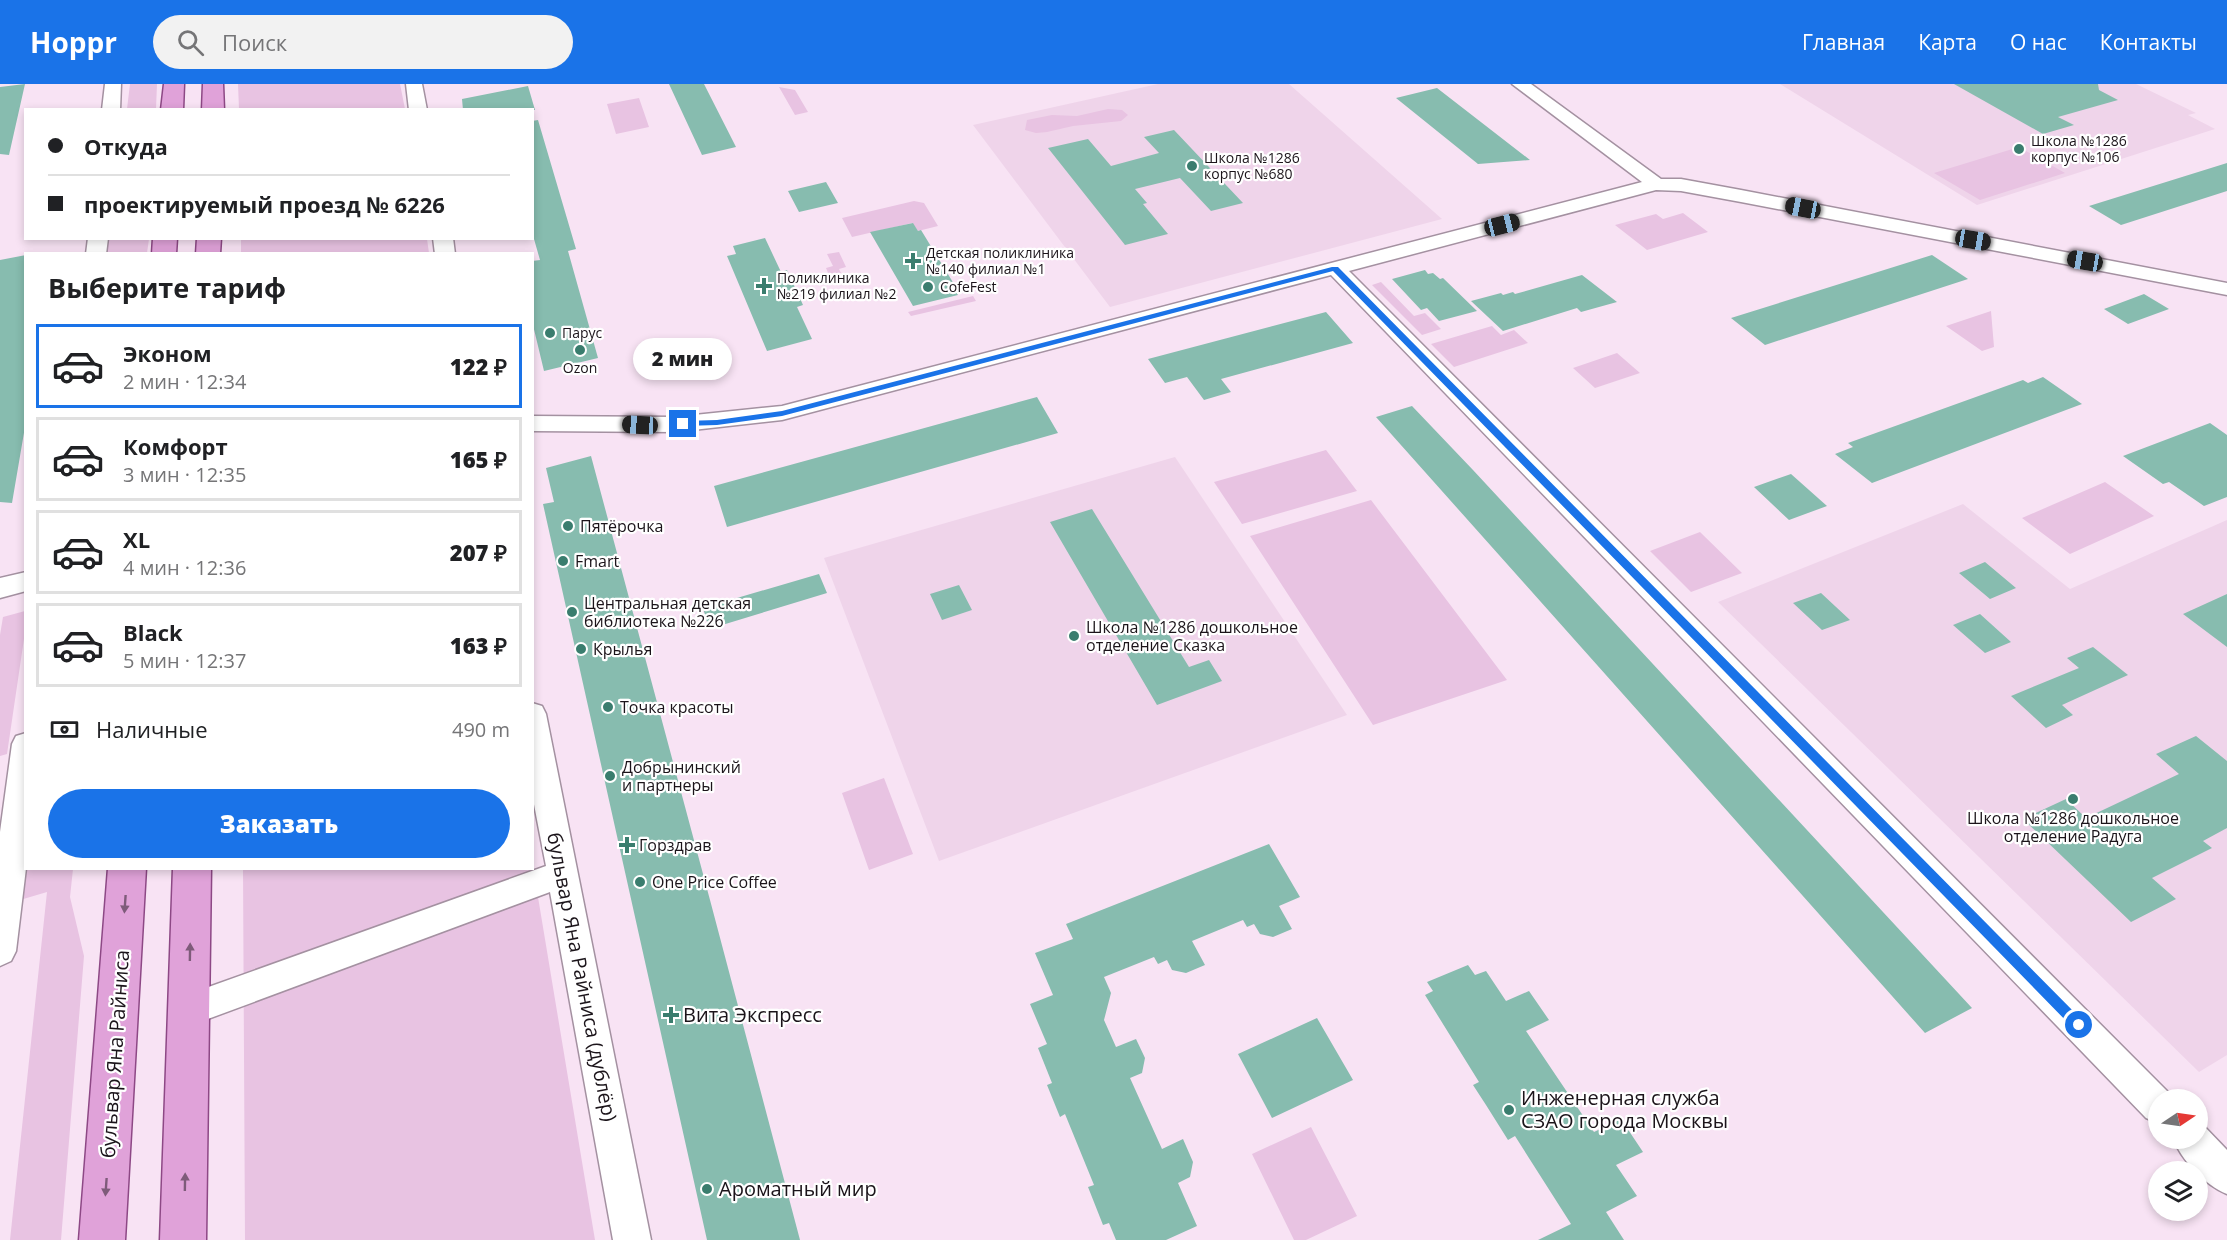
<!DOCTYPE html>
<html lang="ru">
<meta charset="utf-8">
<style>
:root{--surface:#fff;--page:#f2f2f2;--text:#202124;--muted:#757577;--line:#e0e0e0;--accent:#1a73e8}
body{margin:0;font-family:"Open Sans",sans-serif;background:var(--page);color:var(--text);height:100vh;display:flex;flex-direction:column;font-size:22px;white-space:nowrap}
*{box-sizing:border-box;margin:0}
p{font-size:20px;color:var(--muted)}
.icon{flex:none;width:33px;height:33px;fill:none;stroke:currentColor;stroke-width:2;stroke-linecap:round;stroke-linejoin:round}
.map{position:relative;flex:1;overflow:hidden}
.side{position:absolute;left:24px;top:168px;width:510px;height:618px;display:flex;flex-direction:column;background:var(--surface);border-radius:0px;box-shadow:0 3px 9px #0003}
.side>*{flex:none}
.guide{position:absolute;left:24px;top:24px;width:510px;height:132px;border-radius:0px;box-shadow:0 3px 9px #0003;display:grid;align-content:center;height:132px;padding:0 24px;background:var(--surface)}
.needle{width:39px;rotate:77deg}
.fabs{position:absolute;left:2148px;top:1005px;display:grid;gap:12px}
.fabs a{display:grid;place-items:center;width:60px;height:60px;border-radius:50%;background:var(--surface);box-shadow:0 3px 9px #0003;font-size:30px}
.end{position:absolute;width:27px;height:27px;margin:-14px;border:8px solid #1a73e8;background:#fff;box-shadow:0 0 0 3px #fff}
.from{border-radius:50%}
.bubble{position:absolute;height:42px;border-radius:21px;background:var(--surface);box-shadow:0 3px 9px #0003;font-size:20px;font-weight:800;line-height:42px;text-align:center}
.car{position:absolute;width:18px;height:36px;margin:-18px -9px;border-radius:8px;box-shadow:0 0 4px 2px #0007;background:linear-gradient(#222 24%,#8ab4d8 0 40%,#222 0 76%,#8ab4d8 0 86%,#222 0)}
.guide b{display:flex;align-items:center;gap:21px;height:57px;font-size:22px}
.guide b+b{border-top:2px solid var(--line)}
.guide i{width:15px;height:15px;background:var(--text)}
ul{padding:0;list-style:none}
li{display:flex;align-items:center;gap:18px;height:84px;margin:0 12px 9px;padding:0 12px;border:3px solid var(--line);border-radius:0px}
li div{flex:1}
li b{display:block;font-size:22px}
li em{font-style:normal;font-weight:800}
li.current{border-color:var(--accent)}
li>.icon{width:54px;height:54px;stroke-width:1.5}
h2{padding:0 24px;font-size:27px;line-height:72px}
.pay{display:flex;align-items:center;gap:15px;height:66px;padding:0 24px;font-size:22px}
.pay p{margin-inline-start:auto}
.action{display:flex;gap:12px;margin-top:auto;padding:12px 24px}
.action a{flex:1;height:69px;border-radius:36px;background:var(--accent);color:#fff;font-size:24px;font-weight:800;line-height:69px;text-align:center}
header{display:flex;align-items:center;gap:36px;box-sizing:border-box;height:84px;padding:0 30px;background:var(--accent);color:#fff}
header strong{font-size:28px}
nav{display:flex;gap:33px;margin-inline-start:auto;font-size:21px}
.search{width:420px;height:54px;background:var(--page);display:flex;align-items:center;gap:15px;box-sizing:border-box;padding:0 21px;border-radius:33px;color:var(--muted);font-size:22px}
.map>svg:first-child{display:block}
</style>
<header>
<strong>Hoppr</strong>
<div class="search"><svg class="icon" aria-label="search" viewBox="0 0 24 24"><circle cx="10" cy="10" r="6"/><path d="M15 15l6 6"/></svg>Поиск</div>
<nav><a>Главная</a><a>Карта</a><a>О нас</a><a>Контакты</a></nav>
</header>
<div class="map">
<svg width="2227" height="1156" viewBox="0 0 2227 1156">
<rect width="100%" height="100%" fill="#f8e3f4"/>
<!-- built -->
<path fill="#efd4ea" d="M1158 0H1289L1442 135 1110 223 973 41Z
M1780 0H2136L2196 29 2188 31 2215 45 1977 121Z
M1175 373 1347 631 939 777 824 474Z
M1963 420 2070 505 2227 436V971L2199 988 1718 518Z"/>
<!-- green -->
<path fill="#e8c3e2" d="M130 0H157L156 25H127Z
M238 0H400L405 25H239Z
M779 3 795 6 808 28 795 31Z
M639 14 649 43 616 50 607 20Z
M1108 25 1122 26 1128 31 1121 37 1073 42 1047 48 1036 49 1025 46 1027 36 1052 31 1077 32Z
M2019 63 2065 89 1980 116 1934 89Z
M914 117 924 119 938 142 918 147 912 139 852 153 842 134Z
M1683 129 1708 148 1647 166 1615 141 1656 130 1663 135Z
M108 155H149L147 169 105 170Z
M241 155H427L429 169H241Z
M839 168 846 183 839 185 844 195 832 198 826 184 833 182 827 170Z
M1381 198 1414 232 1425 229 1441 245 1422 251 1372 201Z
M973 212 976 217 911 232 908 228Z
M1991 227 1994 263 1982 267 1946 242Z
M1492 242 1501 251 1514 246 1528 259 1454 283 1431 260Z
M1617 269 1640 289 1595 304 1573 284Z
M1326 366 1357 407 1242 440 1214 398Z
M2105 398 2154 432 2070 470 2022 434Z
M1371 416 1507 596 1373 641 1250 452Z
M1700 448 1742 489 1691 508 1650 467Z
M25 527V548L7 670 0 672V551L3 533Z
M884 694 913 770 869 786 842 709Z
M533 783 595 1156H245L243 785 532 784Z
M26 784 73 785 70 813 84 872 61 1156H10L47 808 20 816Z
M1311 1043 1357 1132 1306 1156H1294L1252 1070Z"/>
<!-- building -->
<path fill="#87bcaf" d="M25 0 9 71 0 70V3Z
M669 0H704L736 63 702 71Z
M1954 0H2098L2099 6 2118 16 2058 33 2074 41 2043 50Z
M528 2 535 26H463L462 15Z
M1437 4 1530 76 1478 80 1396 14Z
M538 36 576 165 568 167 598 274 544 287 532 237V177L540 176 532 148V37Z
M1174 46 1243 119 1211 127 1180 94 1135 105 1147 119 1143 120 1168 150 1125 161 1048 64 1088 55 1111 82 1159 69 1144 53Z
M2227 79V107L2121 141 2089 122Z
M826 98 838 119 799 128 788 107Z
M913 139 918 147 921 146 954 200 951 201 958 211 913 222 870 148Z
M765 154 781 188 787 186 803 221 797 223 812 255 767 267 727 172 736 170 733 162Z
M26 171V337L12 419 0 418V176Z
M1932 171 1968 195 1765 261 1731 234Z
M1425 186 1428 190 1433 189 1440 195 1443 194 1477 227 1439 237 1427 224 1421 226 1392 195Z
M1582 191 1617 218 1581 228 1577 224 1503 247 1471 217 1501 209 1503 211 1513 208 1515 210Z
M2144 210 2169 225 2128 240 2104 225Z
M1326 228 1353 259 1221 295 1231 308 1204 316 1187 293 1165 299 1148 275Z
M2043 293 2082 320 1872 399 1835 370 1853 363 1848 359 2023 296 2028 299Z
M1037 313 1058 349 727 443 714 402Z
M1412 322 1473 386 1972 924 1925 949 1376 333Z
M2210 339 2227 351V413L2204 422 2169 398 2163 400 2123 372Z
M591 372 710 816 800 1156H707L543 420 554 418 546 384Z
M1791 390 1827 422 1789 436 1754 403Z
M1092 425 1189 583 1209 576 1222 597 1157 621 1050 438Z
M1985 478 2016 504 1990 515 1959 489Z
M819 490 827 509 709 545 703 524Z
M959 501 972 526 942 536 930 510Z
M1821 509 1850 536 1822 546 1793 519Z
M2227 510V563L2183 530Z
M1980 530 2011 558 1985 569 1953 541Z
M2093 563 2128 591 2062 621 2073 631 2046 644 2011 612 2079 584 2067 574Z
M2196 652 2227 677V744L2203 757 2212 764 2152 794 2176 815 2131 838 2023 735 2066 715 2086 734 2179 690 2156 670Z
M1269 760 1300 813 1279 822 1292 845 1273 853 1260 850 1254 840 1247 843 1243 836 1192 857 1205 881 1186 889 1172 886 1167 876 1158 880 1154 873 1104 893 1111 909 1104 936 1116 963 1136 955 1145 974 1142 989 1130 994 1162 1065 1183 1055 1193 1078 1190 1093 1178 1099 1197 1142 1166 1156H1116L1109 1139 1103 1141 1088 1103 1094 1101 1065 1030 1060 1033 1047 1001 1052 999 1038 964 1047 960 1030 920 1053 911 1035 869 1073 855 1066 840Z
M1468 881 1475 891 1486 887 1506 917 1529 907 1549 936 1526 947 1594 1048 1621 1035 1643 1068 1616 1081 1637 1112 1606 1128 1624 1156H1538L1571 1140 1515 1052 1508 1056 1486 1021 1473 1001 1479 998 1425 911 1433 907 1427 898Z
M1317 934 1353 996 1272 1034 1238 970Z"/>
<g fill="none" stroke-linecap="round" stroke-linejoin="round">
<defs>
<path id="minor" d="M105 0H121L120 26H102Z
M406 0H422L427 26H409Z
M1512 0H1531L1661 95H1681L1741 106 2227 199V211L1741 118 1681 107 1656 106 1349 187 2170 1010 2173 1016H2158V1039L2146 1034 1331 191 782 336 675 348 532 347V332L675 333 782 322 1642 98Z
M88 154H108L106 170H86Z
M433 154H453L455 170H435Z
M26 488V507L0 514V494Z
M532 619 542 622 546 630 651 1156H613L550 808 189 942 177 937 172 926 177 915 189 910 546 782 532 710Z
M26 649V784L16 867 11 877 0 882V748L12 660 16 652Z
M2198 1039 2203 1041 2227 1066V1110C2205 1101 2181 1076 2173 1054H2198Z"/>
<path id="major" d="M164 0H184L183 26H161Z
M203 0H223L224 26H202Z
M153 154H177L176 170H152Z
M197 154H221L220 170H196Z
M108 784H146L125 1156H79Z
M173 784H211L206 1156H160Z"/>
</defs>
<!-- minor casing -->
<use href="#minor" stroke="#a491a1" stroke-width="3"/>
<!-- major casing -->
<use href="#major" stroke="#8d4885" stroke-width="3"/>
<!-- minor -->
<use href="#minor" fill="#fff" fill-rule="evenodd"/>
<!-- major -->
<use href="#major" fill="#e0a2d9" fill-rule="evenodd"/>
</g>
<!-- one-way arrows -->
<defs><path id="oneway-solid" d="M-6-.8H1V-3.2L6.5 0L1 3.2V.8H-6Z" transform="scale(1.5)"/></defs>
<g fill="#7e5b7a">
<use href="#oneway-solid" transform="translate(125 820) rotate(94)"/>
<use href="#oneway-solid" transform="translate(190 868) rotate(-89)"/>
<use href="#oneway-solid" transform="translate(185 1098) rotate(-89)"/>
<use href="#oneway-solid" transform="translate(106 1103) rotate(94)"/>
</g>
<!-- route -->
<path fill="#1a73e8" d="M1332 183H1338L2083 937V945H2074L1333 187 782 332 717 341 683 342 679 340 683 337 717 336 782 327Z"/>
<!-- markers -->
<g fill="#3a7d6e" stroke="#fff" stroke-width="2">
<circle cx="2019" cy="65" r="6"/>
<circle cx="1192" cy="82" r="6"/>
<path d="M910 168h6v6h6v6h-6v6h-6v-6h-6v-6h6z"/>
<path d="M761 193h6v6h6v6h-6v6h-6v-6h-6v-6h6z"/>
<circle cx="928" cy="203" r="6"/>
<circle cx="550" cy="249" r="6"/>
<circle cx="580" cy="266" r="6"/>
<circle cx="568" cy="442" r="6"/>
<circle cx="563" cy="477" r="6"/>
<circle cx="572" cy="528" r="6"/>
<circle cx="1074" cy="552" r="6"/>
<circle cx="581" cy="565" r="6"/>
<circle cx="608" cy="623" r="6"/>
<circle cx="610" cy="692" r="6"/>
<circle cx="2073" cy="715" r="6"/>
<path d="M624 752h6v6h6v6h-6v6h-6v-6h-6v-6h6z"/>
<circle cx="640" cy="798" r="6"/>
<path d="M668 922h6v6h6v6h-6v6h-6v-6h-6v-6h6z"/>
<circle cx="1509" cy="1026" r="6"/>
<circle cx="707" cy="1105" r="6"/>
</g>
<g text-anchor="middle" stroke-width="4.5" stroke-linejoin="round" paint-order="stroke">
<!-- far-poi labels -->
<g font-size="14" fill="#1b141a" stroke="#fff" text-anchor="start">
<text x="2031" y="62">Школа №1286<tspan x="2031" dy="16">корпус №106</tspan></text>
<text x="1204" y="79">Школа №1286<tspan x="1204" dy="16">корпус №680</tspan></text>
<text x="926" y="174">Детская поликлиника<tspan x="926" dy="16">№140 филиал №1</tspan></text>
<text x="777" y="199">Поликлиника<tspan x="777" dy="16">№219 филиал №2</tspan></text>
<text x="940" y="208">CofeFest</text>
<text x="562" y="254">Парус</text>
<text x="580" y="289" text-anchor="middle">Ozon</text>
</g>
<!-- poi labels -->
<g font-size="16" fill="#1b141a" stroke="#fff" text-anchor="start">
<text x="580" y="448">Пятёрочка</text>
<text x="575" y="483">Fmart</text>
<text x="584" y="525">Центральная детская<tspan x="584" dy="18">библиотека №226</tspan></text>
<text x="1086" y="549">Школа №1286 дошкольное<tspan x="1086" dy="18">отделение Сказка</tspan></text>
<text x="593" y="571">Крылья</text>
<text x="620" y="629">Точка красоты</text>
<text x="622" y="689">Добрынинский<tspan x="622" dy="18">и партнеры</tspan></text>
<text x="2073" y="740" text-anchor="middle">Школа №1286 дошкольное<tspan x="2073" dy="18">отделение Радуга</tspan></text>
<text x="639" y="767">Горздрав</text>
<text x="652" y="804">One Price Coffee</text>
</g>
<!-- near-street labels -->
<g font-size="20" fill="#1b141a" stroke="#fff">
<text transform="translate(582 893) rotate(79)" y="7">бульвар Яна Райниса (дублёр)</text>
<text transform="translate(115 970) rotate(-86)" y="7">бульвар Яна Райниса</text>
</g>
<!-- near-poi labels -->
<g font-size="20" fill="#1b141a" stroke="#fff" text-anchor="start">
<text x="683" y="938">Вита Экспресс</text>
<text x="1521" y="1021">Инженерная служба<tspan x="1521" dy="23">СЗАО города Москвы</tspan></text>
<text x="719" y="1112">Ароматный мир</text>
</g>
</g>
</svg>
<div class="fabs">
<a><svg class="needle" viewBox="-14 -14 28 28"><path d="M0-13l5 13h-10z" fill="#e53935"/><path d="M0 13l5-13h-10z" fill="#757577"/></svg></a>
<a><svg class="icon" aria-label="layers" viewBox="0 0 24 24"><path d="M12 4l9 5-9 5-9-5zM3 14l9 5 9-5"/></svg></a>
</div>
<i class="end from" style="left:2079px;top:941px"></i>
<i class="end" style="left:683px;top:340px"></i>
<div class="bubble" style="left:633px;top:254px;width:99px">2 мин</div>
<i class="car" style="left:1803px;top:124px;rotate:281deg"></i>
<i class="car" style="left:1502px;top:141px;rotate:76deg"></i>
<i class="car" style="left:1973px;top:156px;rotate:100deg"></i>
<i class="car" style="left:2085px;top:177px;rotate:280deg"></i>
<i class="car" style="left:640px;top:341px;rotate:273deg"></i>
<div class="guide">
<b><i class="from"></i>Откуда</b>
<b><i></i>проектируемый проезд № 6226</b>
</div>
<section class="side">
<h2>Выберите тариф</h2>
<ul>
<li class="current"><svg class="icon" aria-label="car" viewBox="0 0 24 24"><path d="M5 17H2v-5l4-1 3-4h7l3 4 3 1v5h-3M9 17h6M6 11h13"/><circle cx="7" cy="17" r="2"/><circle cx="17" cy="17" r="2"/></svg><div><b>Эконом</b><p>2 мин · 12:34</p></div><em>122 ₽</em></li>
<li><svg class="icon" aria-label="car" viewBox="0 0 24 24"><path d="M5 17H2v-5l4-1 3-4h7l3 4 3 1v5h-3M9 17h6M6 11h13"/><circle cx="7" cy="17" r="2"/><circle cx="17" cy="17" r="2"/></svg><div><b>Комфорт</b><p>3 мин · 12:35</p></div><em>165 ₽</em></li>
<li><svg class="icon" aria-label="car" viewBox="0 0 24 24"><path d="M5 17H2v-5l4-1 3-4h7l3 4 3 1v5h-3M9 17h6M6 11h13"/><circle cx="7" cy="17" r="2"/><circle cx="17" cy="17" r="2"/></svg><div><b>XL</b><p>4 мин · 12:36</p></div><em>207 ₽</em></li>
<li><svg class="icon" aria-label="car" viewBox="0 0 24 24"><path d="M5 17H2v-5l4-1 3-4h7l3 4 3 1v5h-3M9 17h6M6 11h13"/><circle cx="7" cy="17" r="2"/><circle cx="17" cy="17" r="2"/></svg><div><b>Black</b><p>5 мин · 12:37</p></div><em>163 ₽</em></li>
</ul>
<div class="pay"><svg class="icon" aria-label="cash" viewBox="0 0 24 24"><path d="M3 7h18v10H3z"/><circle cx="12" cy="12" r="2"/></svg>Наличные<p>490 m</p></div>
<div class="action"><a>Заказать</a></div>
</section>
</div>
